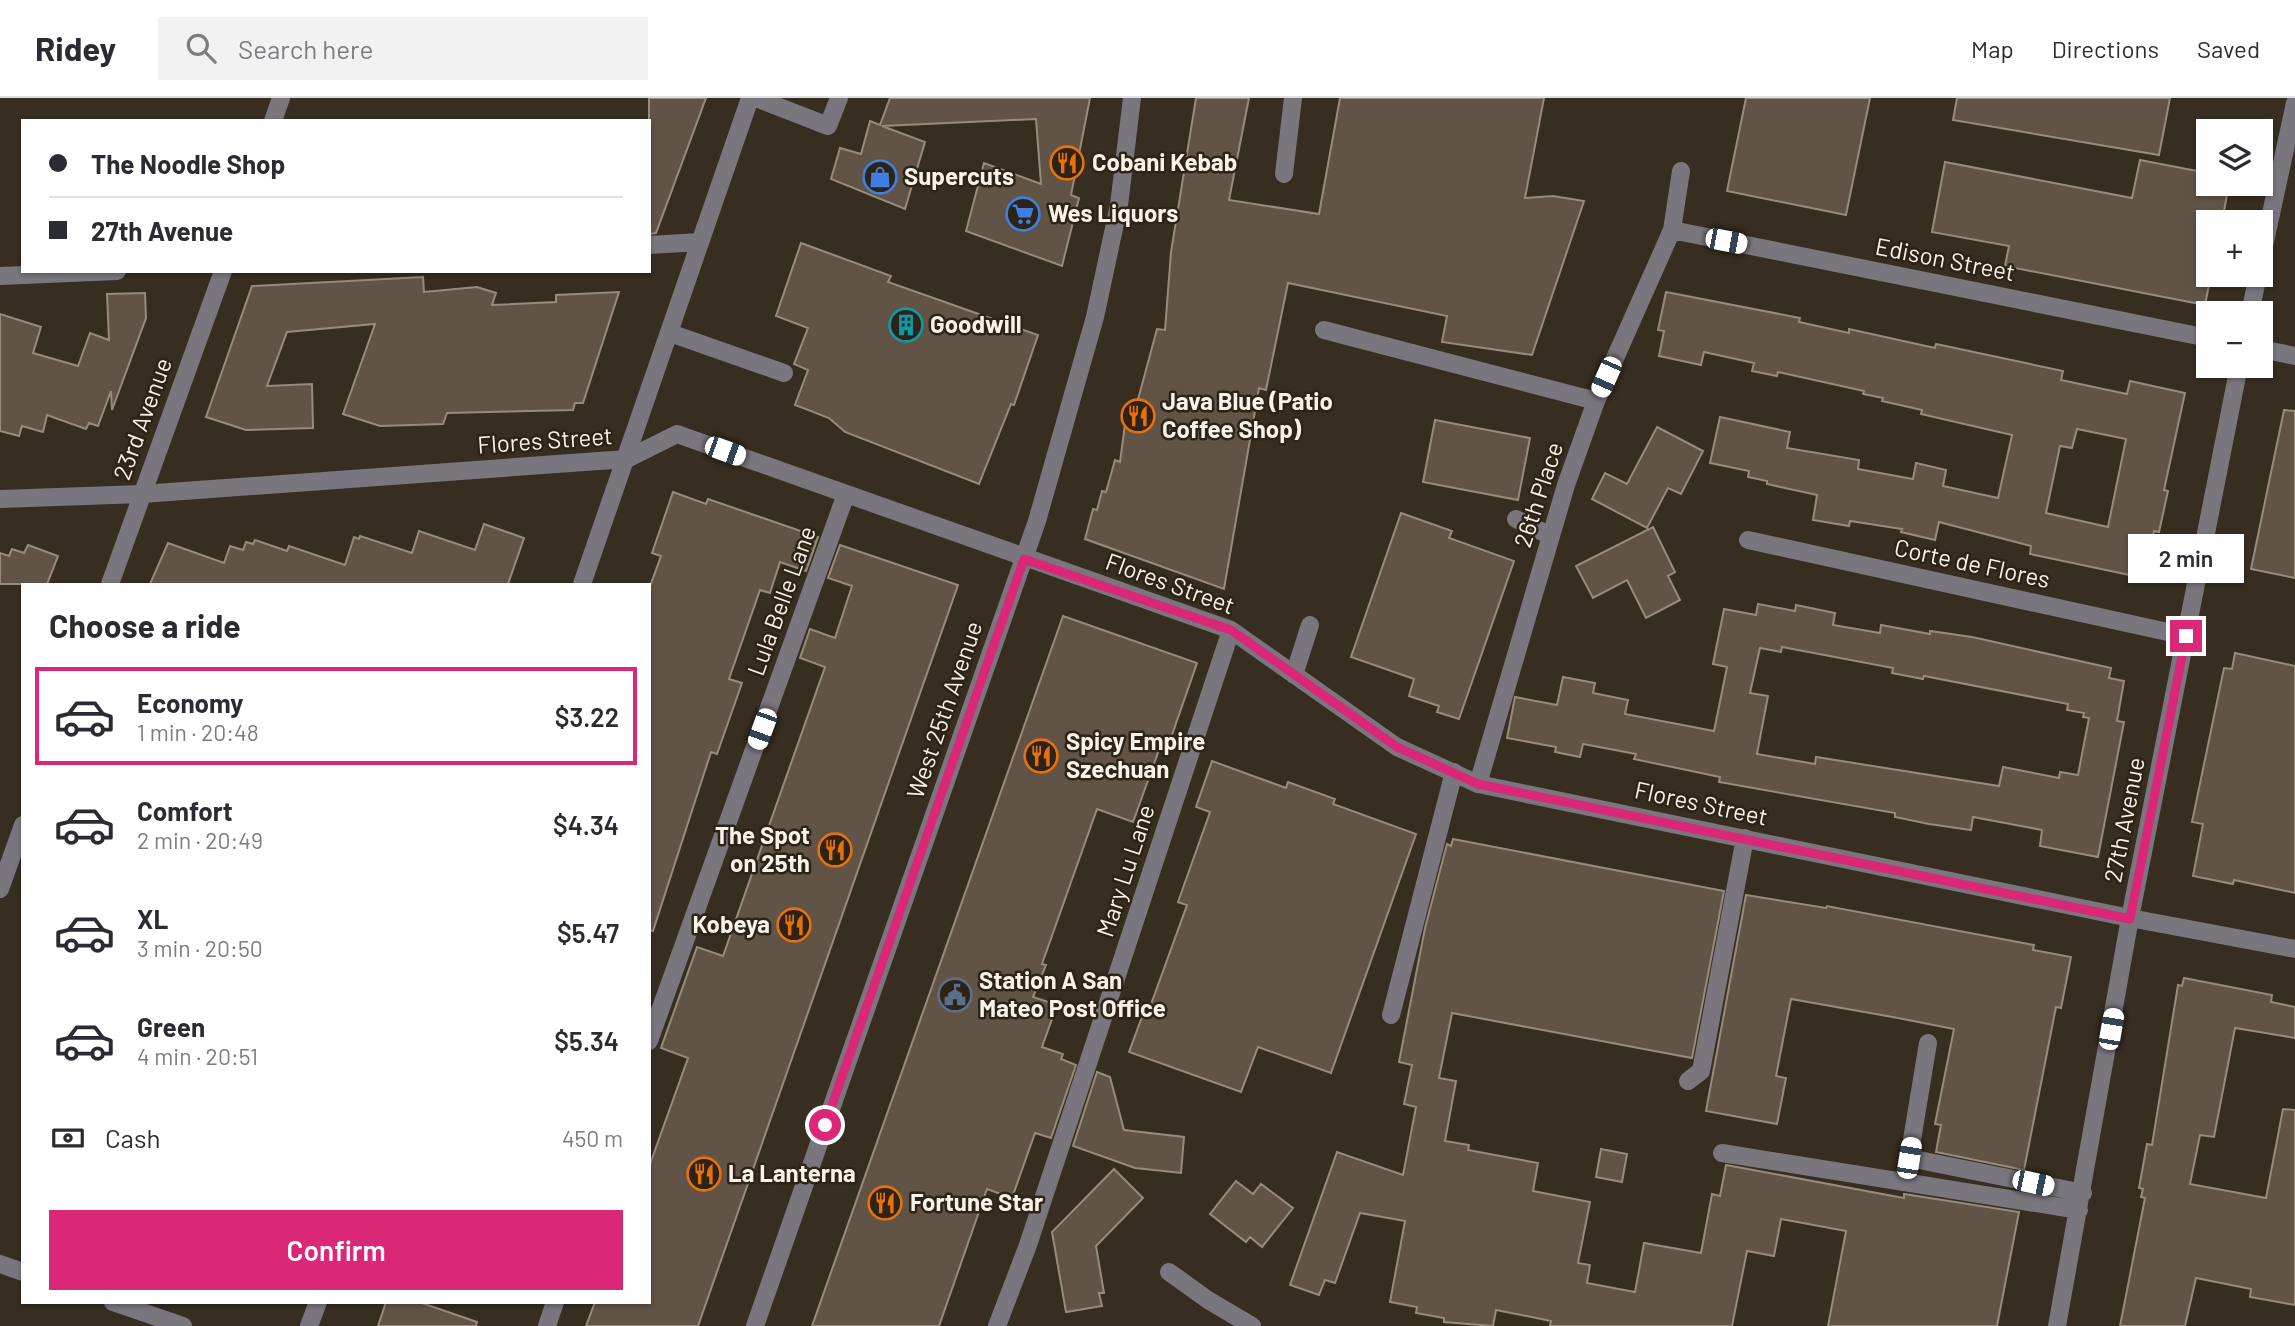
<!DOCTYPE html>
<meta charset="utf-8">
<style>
:root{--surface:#fff;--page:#f2f2f3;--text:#2b2b33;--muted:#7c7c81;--line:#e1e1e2;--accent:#db2777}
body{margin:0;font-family:Barlow,sans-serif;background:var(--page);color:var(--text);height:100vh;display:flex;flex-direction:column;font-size:26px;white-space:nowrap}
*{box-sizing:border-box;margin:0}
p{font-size:23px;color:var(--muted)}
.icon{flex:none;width:38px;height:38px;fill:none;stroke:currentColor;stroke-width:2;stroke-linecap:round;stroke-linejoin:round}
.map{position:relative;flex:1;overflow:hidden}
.details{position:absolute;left:21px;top:485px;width:630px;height:721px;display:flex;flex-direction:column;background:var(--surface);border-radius:0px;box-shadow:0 2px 5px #0004}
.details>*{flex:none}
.top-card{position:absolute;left:21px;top:21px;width:630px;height:154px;border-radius:0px;box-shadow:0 2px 5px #0004;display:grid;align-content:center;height:154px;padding:0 28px;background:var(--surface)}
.controls{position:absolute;left:2196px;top:21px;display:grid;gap:14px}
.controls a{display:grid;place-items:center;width:77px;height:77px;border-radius:0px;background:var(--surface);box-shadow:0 2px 5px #0004;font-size:35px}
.end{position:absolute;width:32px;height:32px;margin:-16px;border:9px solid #db2777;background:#fff;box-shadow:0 0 0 4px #fff}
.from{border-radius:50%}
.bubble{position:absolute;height:49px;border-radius:0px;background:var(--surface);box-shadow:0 2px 5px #0004;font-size:23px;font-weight:600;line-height:49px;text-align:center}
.car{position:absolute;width:21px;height:42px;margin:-21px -10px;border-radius:9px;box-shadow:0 0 5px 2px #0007;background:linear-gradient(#fff 24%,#345 0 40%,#fff 0 76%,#345 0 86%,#fff 0)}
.top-card b{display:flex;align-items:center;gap:24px;height:66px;font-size:26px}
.top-card b+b{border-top:2px solid var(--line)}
.top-card i{width:18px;height:18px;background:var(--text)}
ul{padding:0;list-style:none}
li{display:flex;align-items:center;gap:21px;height:98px;margin:0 14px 10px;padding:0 14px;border:4px solid transparent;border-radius:0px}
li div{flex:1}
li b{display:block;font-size:26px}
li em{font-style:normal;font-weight:600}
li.selected{border-color:var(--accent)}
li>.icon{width:63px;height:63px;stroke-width:1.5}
h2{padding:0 28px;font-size:32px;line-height:84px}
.pay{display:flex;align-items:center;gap:18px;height:77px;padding:0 28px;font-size:26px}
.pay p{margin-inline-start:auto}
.primary-button{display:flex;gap:14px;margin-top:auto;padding:14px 28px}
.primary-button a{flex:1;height:80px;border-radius:0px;background:var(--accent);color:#fff;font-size:28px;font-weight:600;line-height:80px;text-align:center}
header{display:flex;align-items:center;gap:42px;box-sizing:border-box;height:98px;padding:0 35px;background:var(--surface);border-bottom:2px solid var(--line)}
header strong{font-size:33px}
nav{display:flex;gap:38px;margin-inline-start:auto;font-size:24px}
.search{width:490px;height:63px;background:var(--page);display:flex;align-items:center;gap:18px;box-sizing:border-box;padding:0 24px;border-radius:0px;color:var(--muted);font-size:26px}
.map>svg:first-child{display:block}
</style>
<header>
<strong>Ridey</strong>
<div class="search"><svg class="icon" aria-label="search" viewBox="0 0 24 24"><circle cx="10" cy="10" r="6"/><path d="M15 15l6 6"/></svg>Search here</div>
<nav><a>Map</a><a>Directions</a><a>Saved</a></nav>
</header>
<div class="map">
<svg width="2295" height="1228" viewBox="0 0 2295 1228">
<rect width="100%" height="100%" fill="#372d20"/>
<!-- building -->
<path fill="#615447" stroke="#988b7c" stroke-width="2" fill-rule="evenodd" d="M649 0H706L656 135 649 136Z
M890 0H1090L1071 97 1079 100 1062 168 966 133 984 65 1041 86 1036 21 882 28 925 44 905 111 831 81 840 50 861 56 870 23 880 27Z
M1196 0H1249L1229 102 1319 116 1340 0H1544L1525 100 1553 98 1584 103 1532 257 1442 244 1447 218 1288 185 1266 292 1259 290 1224 491 1085 441 1093 411 1097 412 1102 393 1106 394 1115 362 1120 364 1126 319 1133 320 1157 231 1165 232 1171 154Z
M1746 0H1870L1846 117 1727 93Z
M1957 0H2170L2159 57 1953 22Z
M2140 62 2208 75V86H2229L2222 124H2208V177H2211L2205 207 2005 168 2009 148 1932 134 1945 64 2132 100Z
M801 145 891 178 888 184 1038 237 1014 307 1011 306 979 386 845 334 829 320 795 307 808 272 794 266 808 230 776 218Z
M423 179 424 194 477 189 496 195 492 207 556 204V197L619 194 583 305H575L573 312 447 315 443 326 380 328 343 316 375 226 287 234 267 288 312 286 313 330 246 332 206 319 252 188Z
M1666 194 1800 220 1799 224 1849 235V231L1935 250 1936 246 2063 273 2061 282 2127 296 2130 283 2185 295 2164 392 2168 393 2159 434 2154 433 2144 480 2030 456 2031 448 1939 424 1935 442 1901 434 1902 431 1850 423 1849 428 1813 422 1817 397 1767 386V383L1748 379 1749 373 1710 365 1720 319 1790 334 1787 350 1859 362 1858 371 1913 381 1916 365 1946 372 1943 388 1998 400 2012 337 1921 316 1922 312 1882 303 1883 300 1863 296 1864 293 1778 274 1777 278 1752 273 1754 265 1704 254 1701 267 1659 258 1664 233 1658 232ZM2077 331 2126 341 2108 429 2046 415 2060 348 2072 350Z
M145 195 146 220 112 312 111 293 98 328 89 325 86 331 47 317 43 334 22 328 19 338 0 333V216L41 229 33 255 78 268 90 235 109 242 107 196Z
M2284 312 2295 313V480L2251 471Z
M1435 322 1530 340 1518 402 1423 384Z
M1657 329 1703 353 1681 396 1668 390 1647 430 1592 401 1605 375 1627 386Z
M673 394 706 406 708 401 818 439 806 473 780 464 770 495 760 492 729 581 742 585 717 656 711 654 653 833 649 832V491L661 458 652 455Z
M1401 415 1452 433 1449 440 1514 463 1459 621 1437 614 1439 608 1409 598 1414 581 1351 559Z
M484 426 524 440 508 486H150L168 445 224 465 230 448 243 452 246 444 253 446 255 442 287 453 289 448 345 467 354 439 359 441 360 438 412 455 419 433 475 452Z
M1653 429 1675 474 1668 478 1680 502 1646 520 1627 482 1593 500 1576 468Z
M28 447 58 458 47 486H0V455L9 458 12 451 24 455Z
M840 447 958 487 698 1228H586L595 1204H649V1069L688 960 661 950 697 849 723 858 825 569 800 560 810 531 835 540 852 488 828 480Z
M1758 506 1795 513 1796 507 1835 515 1833 527 1880 535 1881 527 1930 536V533L1972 539 2111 570 2109 580 2124 583 2117 623 2124 624 2098 759 2040 748 2042 732 1973 719 1971 732 1929 726 1895 719V715L1719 684 1720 679 1634 661 1636 656 1583 646 1580 659 1555 654 1556 649 1507 640 1515 599 1557 607 1563 579 1595 585 1593 595 1628 602 1625 616 1714 633 1727 569 1713 566 1724 511 1756 517ZM1782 549 1893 570 1892 575 1923 581 1924 578 2068 606 2067 612 2084 615 2083 619 2089 620 2078 677 2060 674 2059 680 2003 669 1999 688 1816 659 1815 666 1757 656 1768 598 1750 595 1760 550 1781 554Z
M1063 518 1197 565 1166 654 1159 652 1133 724 1097 711 1042 866 1046 867 1033 899 1057 907 1042 949 1063 956 1061 961 1076 967 1051 1040 1035 1035 1012 1100 987 1091 939 1228H812Z
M2235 555 2295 568V795L2234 782 2233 786 2193 778 2203 726 2192 724 2224 570 2232 571Z
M1212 663 1286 690 1288 684 1335 701 1333 706 1416 736 1331 975 1258 949 1241 994 1129 954 1142 919 1146 920 1187 807 1178 804 1210 714 1196 709Z
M1453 741 1724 793 1692 960 1452 915 1439 980 1456 983 1445 1043 1469 1047 1468 1052 1538 1065 1533 1093 1590 1104 1578 1165 1590 1167 1587 1185 1635 1194 1644 1145 1701 1155 1712 1096 1720 1098 1726 1067 1904 1100V1096L2019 1114 1997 1228H1828L1846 1133 1781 1121 1774 1158 1747 1153 1732 1228H1550L1551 1223 1496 1212 1493 1228 1444 1224V1220L1416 1215 1417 1209 1390 1204 1405 1123 1360 1115 1335 1185 1325 1182 1319 1197 1290 1187 1337 1054 1403 1077 1416 1009 1404 1006 1412 967 1399 964 1425 830 1447 746 1451 748Z
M1746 797 1826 810 1827 808 2034 847 2033 852 2071 859 2061 910 2056 909 2024 1072 1936 1054 1941 1027 1935 1026 1954 931 1898 920 1791 901 1776 978 1786 980 1777 1026 1706 1013Z
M2184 880 2272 897 2271 904 2295 909V940L2235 930 2214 1039 2200 1037 2190 1086 2266 1100 2283 1011 2295 1012V1207L2250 1199 2251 1191 2196 1180 2185 1228H2120L2145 1100 2141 1099 2143 1091 2139 1090 2147 1046 2152 1047 2178 887 2182 888Z
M1097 974 1110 979 1124 1032 1184 1039 1181 1075 1135 1070 1073 1048Z
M1601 1051 1627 1056 1622 1084 1596 1079Z
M1114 1071 1143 1100 1096 1148 1104 1195H1099L1102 1208 1066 1214 1052 1134Z
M1236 1083 1253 1096 1261 1086 1293 1110 1262 1149 1250 1139 1246 1144 1210 1116Z
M386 1204H419L477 1224 476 1228H378Z"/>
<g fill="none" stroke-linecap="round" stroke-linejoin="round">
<!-- minor -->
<path stroke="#79767e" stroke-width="18" d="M756 0 828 28 839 0
M273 23 281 0
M1284 76 1293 0
M1672 132 2208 240
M649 147 700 144
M2261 162 2295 5
M0 178 117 173
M2250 215 2258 177
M1324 232 1596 303
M670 235 784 275
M2261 251 2295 258
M0 401 142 396 627 361 677 336 1231 532 1397 649 1478 686 2130 820 2295 851
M1516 421 1551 438
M1748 442 2186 538
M110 486 223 173
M582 486 750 0
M1294 577 1310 527
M1478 686 1566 387 1596 303 1672 132 1681 73
M0 791 23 727
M1391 917 1454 674
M649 943 846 396
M1928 945 1909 1060 2083 1095
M1688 983 1701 973 1745 740
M1722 1055 2079 1112
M0 1166 23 1174
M1169 1174 1208 1202 1252 1228
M113 1204 183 1228
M309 1228 318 1204
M547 1228 555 1204
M755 1228 1037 423 1095 219 1119 107 1132 0
M997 1228 1028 1147 1231 532
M2057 1228 2130 820 2239 268"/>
</g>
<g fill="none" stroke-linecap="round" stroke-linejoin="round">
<!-- route -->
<path stroke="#db2777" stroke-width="9" d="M825 1027 1024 461 1231 532 1397 649 1478 686 2130 821 2186 538"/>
</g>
<!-- icons -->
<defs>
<symbol id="restaurant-ring" viewBox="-11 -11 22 22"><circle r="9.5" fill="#2d2316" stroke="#e8710a" stroke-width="1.5"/><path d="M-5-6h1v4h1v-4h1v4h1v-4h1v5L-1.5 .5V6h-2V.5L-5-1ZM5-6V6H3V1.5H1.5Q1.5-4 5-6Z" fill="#e8710a"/></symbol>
<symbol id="shop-ring" viewBox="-11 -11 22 22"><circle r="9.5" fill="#2d2316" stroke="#3f7fe0" stroke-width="1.5"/><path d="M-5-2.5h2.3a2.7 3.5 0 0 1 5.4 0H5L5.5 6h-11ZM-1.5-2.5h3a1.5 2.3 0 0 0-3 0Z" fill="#3f7fe0"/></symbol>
<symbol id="supermarket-ring" viewBox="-11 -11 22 22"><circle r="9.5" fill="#2d2316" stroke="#3f7fe0" stroke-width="1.5"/><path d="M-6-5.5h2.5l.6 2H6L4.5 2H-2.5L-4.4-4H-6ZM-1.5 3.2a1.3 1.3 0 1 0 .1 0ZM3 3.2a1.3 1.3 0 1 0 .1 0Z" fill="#3f7fe0"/></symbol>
<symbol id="building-ring" viewBox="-11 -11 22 22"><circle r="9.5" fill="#2d2316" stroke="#0f9aa8" stroke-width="1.5"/><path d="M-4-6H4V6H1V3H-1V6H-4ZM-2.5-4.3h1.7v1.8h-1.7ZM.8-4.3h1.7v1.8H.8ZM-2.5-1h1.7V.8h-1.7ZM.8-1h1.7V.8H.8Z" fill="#0f9aa8"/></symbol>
<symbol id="civic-ring" viewBox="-11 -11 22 22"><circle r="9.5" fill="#2d2316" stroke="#5c6f8a" stroke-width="1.5"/><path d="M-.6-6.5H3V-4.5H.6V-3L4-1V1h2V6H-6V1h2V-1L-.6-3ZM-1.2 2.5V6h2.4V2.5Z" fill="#5c6f8a"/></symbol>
</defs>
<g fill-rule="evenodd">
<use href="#restaurant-ring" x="1048" y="46" width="38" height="38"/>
<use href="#shop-ring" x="861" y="60" width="38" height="38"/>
<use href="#supermarket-ring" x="1004" y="97" width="38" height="38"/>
<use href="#building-ring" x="887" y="208" width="38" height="38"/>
<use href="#restaurant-ring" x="1119" y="299" width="38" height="38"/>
<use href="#restaurant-ring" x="1022" y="639" width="38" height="38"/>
<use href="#restaurant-ring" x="816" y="733" width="38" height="38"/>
<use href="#restaurant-ring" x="775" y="808" width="38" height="38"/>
<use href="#civic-ring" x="936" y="878" width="38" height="38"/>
<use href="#restaurant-ring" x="685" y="1057" width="38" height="38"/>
<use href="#restaurant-ring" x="866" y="1086" width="38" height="38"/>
</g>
<g text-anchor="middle" stroke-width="5" stroke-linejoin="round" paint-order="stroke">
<!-- poi labels -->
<g font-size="24" font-weight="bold" fill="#f9f2e9" stroke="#2d2316" text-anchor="start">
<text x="1092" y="73">Cobani Kebab</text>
<text x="904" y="87">Supercuts</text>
<text x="1048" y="124">Wes Liquors</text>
<text x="930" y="235">Goodwill</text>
<text x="1162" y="312">Java Blue (Patio<tspan x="1162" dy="28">Coffee Shop)</tspan></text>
<text x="1066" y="652">Spicy Empire<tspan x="1066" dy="28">Szechuan</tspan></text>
<text x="810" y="746" text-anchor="end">The Spot<tspan x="810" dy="28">on 25th</tspan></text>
<text x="770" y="835" text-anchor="end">Kobeya</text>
<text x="979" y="891">Station A San<tspan x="979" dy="28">Mateo Post Office</tspan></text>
<text x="728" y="1084">La Lanterna</text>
<text x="910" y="1113">Fortune Star</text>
</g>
<!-- street labels -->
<g font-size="24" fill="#f9f2e9" stroke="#2d2316">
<text transform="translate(1945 162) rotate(11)" y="8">Edison Street</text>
<text transform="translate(143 321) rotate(-70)" y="8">23rd Avenue</text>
<text transform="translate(545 343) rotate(-4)" y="8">Flores Street</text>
<text transform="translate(1539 397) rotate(-72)" y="8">26th Place</text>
<text transform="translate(1972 466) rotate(12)" y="8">Corte de Flores</text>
<text transform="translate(1170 486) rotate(20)" y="8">Flores Street</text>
<text transform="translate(782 503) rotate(-70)" y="8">Lula Belle Lane</text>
<text transform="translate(945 612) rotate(-71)" y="8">West 25th Avenue</text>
<text transform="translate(1701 706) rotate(12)" y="8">Flores Street</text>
<text transform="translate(2125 722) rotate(-79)" y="8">27th Avenue</text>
<text transform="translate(1126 773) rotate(-72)" y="8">Mary Lu Lane</text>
</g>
</g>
</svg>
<div class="controls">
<a><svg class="icon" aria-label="layers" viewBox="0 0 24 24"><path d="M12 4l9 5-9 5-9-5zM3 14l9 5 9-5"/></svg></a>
<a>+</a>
<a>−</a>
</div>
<i class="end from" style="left:825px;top:1027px"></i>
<i class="end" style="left:2186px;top:538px"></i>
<div class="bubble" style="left:2128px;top:436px;width:116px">2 min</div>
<i class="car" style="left:1726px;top:143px;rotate:101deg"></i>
<i class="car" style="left:1606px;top:279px;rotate:204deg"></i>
<i class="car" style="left:725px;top:353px;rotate:110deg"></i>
<i class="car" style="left:762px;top:631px;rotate:200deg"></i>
<i class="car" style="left:2111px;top:931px;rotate:10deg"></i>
<i class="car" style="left:1909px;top:1060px;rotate:9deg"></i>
<i class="car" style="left:2033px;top:1085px;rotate:102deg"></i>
<div class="top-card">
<b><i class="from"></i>The Noodle Shop</b>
<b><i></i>27th Avenue</b>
</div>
<section class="details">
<h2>Choose a ride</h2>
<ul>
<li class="selected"><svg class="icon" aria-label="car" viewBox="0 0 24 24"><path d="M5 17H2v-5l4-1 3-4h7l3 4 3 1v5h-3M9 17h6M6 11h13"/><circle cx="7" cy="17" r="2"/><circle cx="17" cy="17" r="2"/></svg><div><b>Economy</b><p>1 min · 20:48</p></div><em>$3.22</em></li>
<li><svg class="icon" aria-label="car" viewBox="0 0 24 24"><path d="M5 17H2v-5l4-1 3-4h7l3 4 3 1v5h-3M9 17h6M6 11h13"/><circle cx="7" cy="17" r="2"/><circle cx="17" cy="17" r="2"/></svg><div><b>Comfort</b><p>2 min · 20:49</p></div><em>$4.34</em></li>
<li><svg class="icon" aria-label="car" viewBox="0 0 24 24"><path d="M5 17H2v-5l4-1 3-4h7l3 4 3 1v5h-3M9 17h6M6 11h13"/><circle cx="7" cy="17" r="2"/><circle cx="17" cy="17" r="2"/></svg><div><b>XL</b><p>3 min · 20:50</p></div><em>$5.47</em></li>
<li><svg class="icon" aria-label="car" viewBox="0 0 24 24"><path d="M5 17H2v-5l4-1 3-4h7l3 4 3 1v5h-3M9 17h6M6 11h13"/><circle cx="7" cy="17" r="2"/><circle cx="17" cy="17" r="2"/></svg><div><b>Green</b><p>4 min · 20:51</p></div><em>$5.34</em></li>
</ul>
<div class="pay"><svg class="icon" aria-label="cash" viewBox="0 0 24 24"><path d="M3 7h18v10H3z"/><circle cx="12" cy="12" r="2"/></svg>Cash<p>450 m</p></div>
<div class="primary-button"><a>Confirm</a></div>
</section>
</div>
